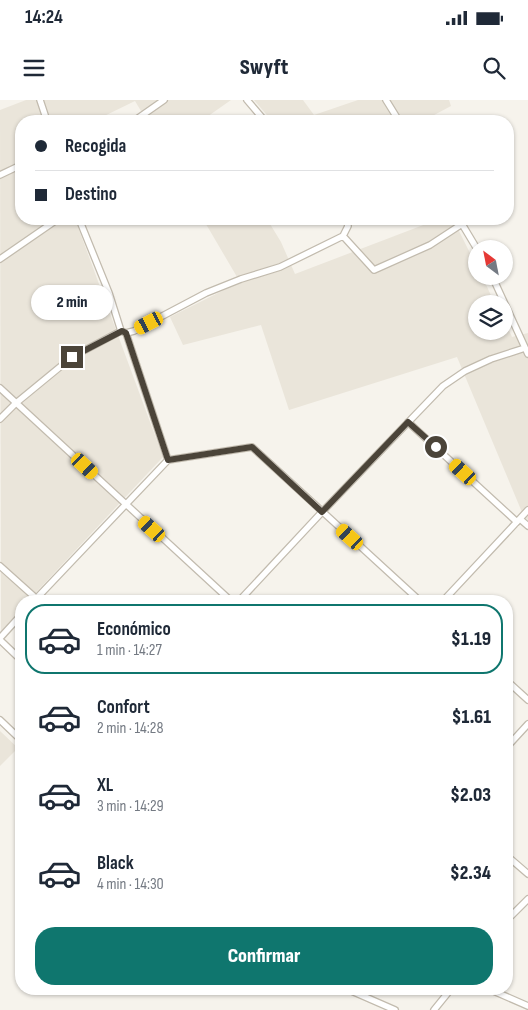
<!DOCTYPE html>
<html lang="es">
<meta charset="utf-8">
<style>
:root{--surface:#fff;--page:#f2f2f3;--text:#1f2937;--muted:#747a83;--line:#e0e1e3;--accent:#0f766e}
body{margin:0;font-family:"Sofia Sans Condensed",sans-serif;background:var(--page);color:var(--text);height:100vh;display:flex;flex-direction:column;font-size:19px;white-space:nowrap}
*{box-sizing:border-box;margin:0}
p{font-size:16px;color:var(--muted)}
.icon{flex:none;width:28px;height:28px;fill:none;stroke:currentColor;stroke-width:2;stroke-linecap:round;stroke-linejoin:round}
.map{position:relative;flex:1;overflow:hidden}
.details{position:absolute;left:15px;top:495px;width:498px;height:400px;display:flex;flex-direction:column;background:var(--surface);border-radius:20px;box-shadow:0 1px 4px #0004}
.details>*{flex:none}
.banner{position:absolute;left:15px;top:15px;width:499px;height:110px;border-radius:20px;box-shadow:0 1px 4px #0004;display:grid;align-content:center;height:110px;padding:0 20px;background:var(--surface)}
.needle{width:32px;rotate:328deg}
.controls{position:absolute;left:468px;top:140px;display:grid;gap:10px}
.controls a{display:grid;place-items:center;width:45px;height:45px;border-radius:50%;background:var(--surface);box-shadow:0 1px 4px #0004;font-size:25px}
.end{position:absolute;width:22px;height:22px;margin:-11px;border:6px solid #4b4439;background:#fff;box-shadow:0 0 0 2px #fff}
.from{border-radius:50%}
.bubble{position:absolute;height:35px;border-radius:18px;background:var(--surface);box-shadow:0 1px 4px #0004;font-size:16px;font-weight:800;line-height:35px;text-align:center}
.car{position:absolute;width:15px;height:30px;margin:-15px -8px;border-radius:6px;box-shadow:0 0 4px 1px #0007;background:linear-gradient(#f5c518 24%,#345 0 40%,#f5c518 0 76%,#345 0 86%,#f5c518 0)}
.banner b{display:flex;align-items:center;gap:18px;height:48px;font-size:19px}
.banner b+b{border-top:1px solid var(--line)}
.banner i{width:12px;height:12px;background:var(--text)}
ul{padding:9px 0 0;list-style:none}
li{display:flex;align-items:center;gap:15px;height:70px;margin:0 10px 8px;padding:0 10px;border:2px solid transparent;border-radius:20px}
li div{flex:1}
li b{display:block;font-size:19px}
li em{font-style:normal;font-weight:800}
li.current{border-color:var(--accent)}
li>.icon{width:45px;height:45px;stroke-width:1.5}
.cta{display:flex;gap:10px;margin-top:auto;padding:10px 20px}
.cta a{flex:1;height:58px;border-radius:20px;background:var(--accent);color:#fff;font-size:20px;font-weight:800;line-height:58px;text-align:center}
.status{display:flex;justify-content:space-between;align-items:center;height:35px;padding:0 25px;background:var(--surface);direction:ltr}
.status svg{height:14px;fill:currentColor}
header{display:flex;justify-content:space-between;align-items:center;height:65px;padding:0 20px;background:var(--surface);font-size:22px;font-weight:800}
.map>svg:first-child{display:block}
</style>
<div class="status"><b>14:24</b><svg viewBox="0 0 49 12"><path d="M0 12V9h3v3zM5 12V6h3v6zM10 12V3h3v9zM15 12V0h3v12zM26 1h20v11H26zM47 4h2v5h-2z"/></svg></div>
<header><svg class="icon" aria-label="menu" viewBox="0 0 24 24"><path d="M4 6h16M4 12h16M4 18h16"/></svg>Swyft<svg class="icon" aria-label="search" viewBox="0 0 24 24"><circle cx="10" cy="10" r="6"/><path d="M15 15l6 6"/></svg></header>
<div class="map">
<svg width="528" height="910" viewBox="0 0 528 910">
<rect width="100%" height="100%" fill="#f6f3ec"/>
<!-- residential -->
<path fill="#eae5da" d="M26 0H231L204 19 205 21H147L135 1 94 21H21V119H75L163 357 28 501H21V509L1 531 0 10Z
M254 0H303L314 15 358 0H449L451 6 423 21H272Z
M203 119H267L281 142 295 174 439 119H453L476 165V176H482L495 204H476V231H504V220L512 237 528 233V420L524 417 457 257 289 310 261 225 183 245 170 217 240 182Z
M0 631 18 648 0 666Z"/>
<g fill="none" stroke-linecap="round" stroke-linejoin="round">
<defs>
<path id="minor" d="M40 0 47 21
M247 0 265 21
M386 0 399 21
M134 21 164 0
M0 75 21 65
M79 119 109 193 121 231 126 233 134 231 206 193 241 179 280 167 343 136 374 170 430 145 462 124
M459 119 477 149
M343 136 348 126 346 119
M0 159 58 119
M492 176 528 254
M126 233 168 360
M0 288 231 501
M0 319 16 303 72 257 121 231
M408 322 517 422
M520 419 528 426
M0 466 39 501
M34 501 168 360 252 347 420 501
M239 501 322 412 443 286 465 271 491 259 525 248
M443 501 528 410
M0 538 21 515
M0 540 21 560
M506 580 528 600
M0 620 21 640
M506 648 528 624
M506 755 528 774
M506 821 528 799
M347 889 395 910
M489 889 528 906
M434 910 451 889"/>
</defs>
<!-- minor casing -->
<use href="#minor" stroke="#c2bbae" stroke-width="8"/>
<!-- minor -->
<use href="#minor" stroke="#fff" stroke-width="5.5"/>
</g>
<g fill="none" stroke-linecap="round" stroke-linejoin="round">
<!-- route -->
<path stroke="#4b4439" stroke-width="6" d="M72 257 122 231 126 233 168 360 252 347 322 412 408 322 436 347"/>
</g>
</svg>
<div class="controls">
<a><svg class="needle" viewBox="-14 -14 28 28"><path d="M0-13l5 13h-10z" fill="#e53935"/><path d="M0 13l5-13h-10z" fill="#747a83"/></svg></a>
<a><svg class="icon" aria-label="layers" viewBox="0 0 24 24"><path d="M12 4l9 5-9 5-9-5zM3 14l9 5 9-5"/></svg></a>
</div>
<i class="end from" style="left:436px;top:347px"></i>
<i class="end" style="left:72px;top:257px"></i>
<div class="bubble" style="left:31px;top:185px;width:82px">2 min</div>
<i class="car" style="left:149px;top:223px;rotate:243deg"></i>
<i class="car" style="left:85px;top:366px;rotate:133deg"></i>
<i class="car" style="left:463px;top:372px;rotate:312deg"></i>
<i class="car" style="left:152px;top:429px;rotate:312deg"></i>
<i class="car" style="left:350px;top:437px;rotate:312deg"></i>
<div class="banner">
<b><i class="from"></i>Recogida</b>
<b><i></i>Destino</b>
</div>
<section class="details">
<ul>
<li class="current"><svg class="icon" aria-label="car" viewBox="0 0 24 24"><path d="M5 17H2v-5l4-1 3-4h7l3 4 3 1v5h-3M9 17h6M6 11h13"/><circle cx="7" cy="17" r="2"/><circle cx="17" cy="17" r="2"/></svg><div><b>Económico</b><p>1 min · 14:27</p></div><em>$1.19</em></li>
<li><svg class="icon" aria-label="car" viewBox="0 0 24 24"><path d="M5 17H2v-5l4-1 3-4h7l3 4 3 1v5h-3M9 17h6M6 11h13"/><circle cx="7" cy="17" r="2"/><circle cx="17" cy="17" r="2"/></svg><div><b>Confort</b><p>2 min · 14:28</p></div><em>$1.61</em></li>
<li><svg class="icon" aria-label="car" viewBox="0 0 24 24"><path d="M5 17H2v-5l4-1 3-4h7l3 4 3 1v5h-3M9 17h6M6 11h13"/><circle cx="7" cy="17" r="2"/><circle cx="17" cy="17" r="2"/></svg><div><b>XL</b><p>3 min · 14:29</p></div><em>$2.03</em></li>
<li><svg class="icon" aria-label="car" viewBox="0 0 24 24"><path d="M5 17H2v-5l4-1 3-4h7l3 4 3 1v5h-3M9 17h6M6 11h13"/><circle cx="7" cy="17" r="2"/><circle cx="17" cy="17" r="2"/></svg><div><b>Black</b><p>4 min · 14:30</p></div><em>$2.34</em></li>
</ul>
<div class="cta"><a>Confirmar</a></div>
</section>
</div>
